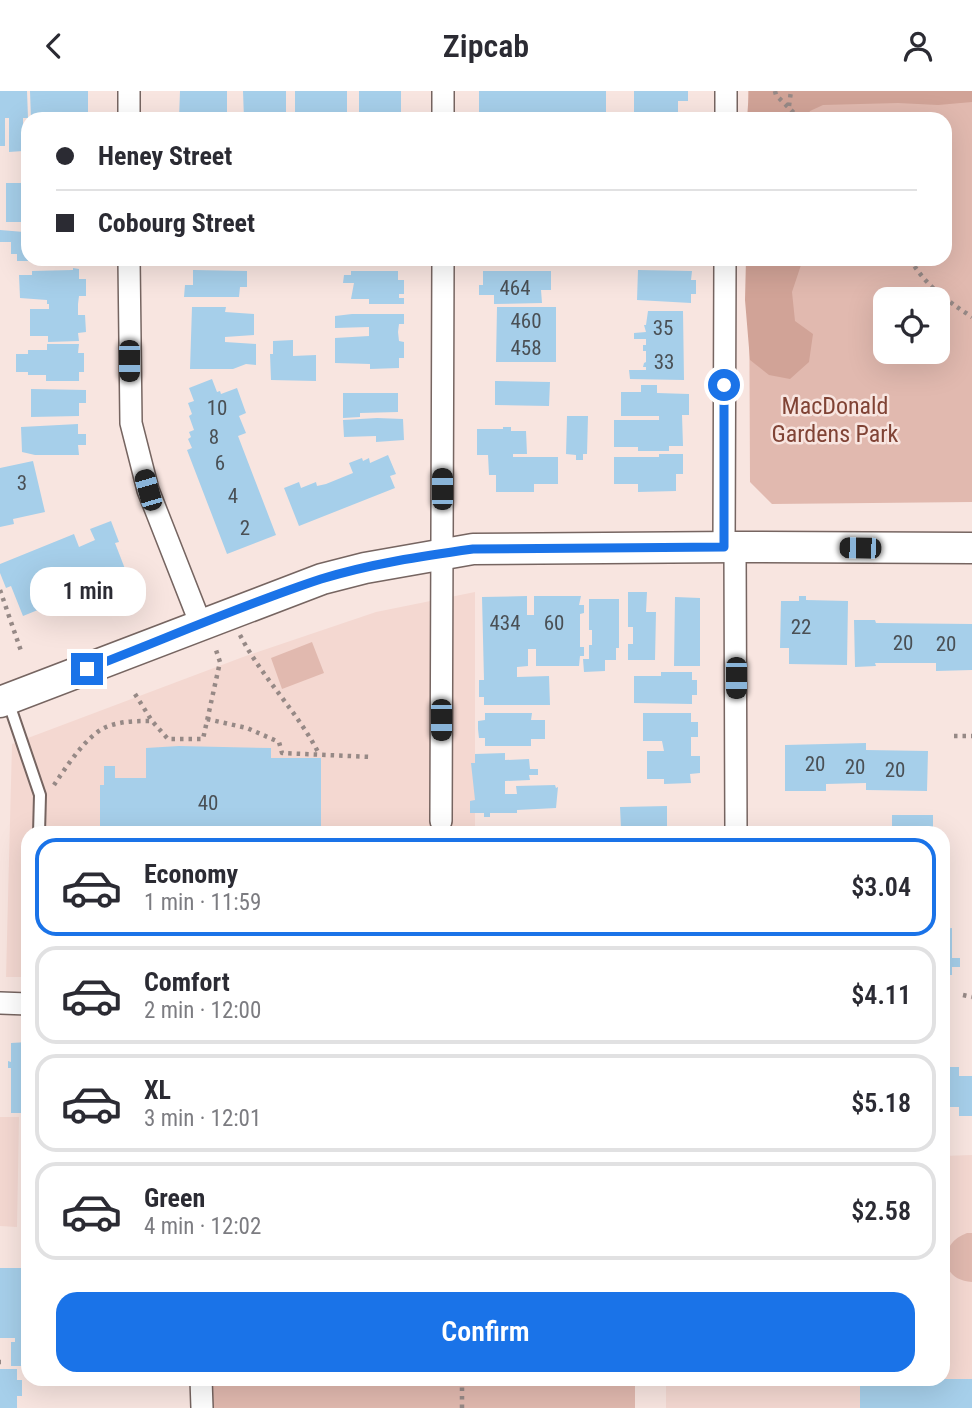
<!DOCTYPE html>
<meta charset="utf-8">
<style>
:root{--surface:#fff;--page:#f2f2f3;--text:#2b2b33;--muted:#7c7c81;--line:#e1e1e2;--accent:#1a73e8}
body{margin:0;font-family:"Roboto Condensed",sans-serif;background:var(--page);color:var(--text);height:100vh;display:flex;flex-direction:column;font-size:26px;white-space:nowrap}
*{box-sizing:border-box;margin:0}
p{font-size:23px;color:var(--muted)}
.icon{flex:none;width:38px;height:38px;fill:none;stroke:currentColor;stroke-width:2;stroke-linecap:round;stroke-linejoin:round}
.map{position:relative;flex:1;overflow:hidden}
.panel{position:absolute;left:21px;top:735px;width:929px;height:560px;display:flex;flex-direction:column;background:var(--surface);border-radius:21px;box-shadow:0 7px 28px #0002}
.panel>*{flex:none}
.top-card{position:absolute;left:21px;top:21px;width:931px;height:154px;border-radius:21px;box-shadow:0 7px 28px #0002;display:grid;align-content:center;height:154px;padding:0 35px;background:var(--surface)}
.buttons{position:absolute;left:873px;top:196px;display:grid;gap:14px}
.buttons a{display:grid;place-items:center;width:77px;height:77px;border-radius:14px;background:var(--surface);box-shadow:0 7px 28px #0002;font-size:35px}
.end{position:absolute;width:32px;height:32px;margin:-16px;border:9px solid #1a73e8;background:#fff;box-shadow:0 0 0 4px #fff}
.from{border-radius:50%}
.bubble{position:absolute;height:49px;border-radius:21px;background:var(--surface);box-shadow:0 7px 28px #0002;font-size:23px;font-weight:600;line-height:49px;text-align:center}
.car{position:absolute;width:21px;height:42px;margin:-21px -10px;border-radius:9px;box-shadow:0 0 5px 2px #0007;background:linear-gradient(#222 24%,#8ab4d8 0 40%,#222 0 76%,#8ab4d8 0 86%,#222 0)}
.top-card b{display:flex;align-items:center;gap:24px;height:66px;font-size:26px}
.top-card b+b{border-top:2px solid var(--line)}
.top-card i{width:18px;height:18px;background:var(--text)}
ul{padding:12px 0 0;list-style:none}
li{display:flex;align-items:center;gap:21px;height:98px;margin:0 14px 10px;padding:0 21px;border:4px solid var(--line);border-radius:21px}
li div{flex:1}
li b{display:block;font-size:26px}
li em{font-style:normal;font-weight:600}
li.current{border-color:var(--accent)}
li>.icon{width:63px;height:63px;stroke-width:1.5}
.button{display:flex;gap:14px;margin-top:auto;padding:14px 35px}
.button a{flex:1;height:80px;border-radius:21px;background:var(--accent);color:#fff;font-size:28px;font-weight:600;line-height:80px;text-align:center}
header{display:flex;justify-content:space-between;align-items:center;height:91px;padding:0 35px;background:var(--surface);font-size:32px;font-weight:600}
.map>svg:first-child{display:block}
</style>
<header><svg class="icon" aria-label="back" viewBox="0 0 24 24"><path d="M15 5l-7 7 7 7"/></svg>Zipcab<svg class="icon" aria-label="person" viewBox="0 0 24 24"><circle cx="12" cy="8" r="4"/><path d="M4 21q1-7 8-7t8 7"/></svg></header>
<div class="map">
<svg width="972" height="1317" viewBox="0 0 972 1317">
<rect width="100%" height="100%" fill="#f8e5e0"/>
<!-- built -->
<path fill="#f4d8d1" d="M475 501V742H28V886H6L12 653 243 566 376 521Z
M0 1026H19L17 1136 0 1135Z
M972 1064V1317H666V1288H943V1065Z"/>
<!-- green -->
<path fill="#e1b9af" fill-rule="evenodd" d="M748 0H972V411L772 413 750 391 749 168H945V28H749ZM886 208H938V261H886Z
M312 551 324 582 282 598 271 567Z
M967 1142H972V1191C939 1189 937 1153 967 1142Z
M213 1288H635V1317H213Z"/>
<!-- forest -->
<path fill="#d1a397" d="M749 0H972V11L938 14 898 12 823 14 810 20 806 28H747Z
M746 168H803L792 201 795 230 813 243 809 271 790 288 769 284 750 269 745 209Z"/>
<!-- building -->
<path fill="#a6cfea" d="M0 0H27L28 27H23V60L9 61V27H5V55H0Z
M30 0H88V28H31Z
M180 0H227V28H179Z
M243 0H286V28H244Z
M295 0H347V28H295Z
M359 0H401V23H395V28H363V24H359Z
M479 0H606V28H523V26L521 28H479Z
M634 0H688V10H678V23L665 24H694V28H652V23H634Z
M6 92H28V131H6Z
M24 137 28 138V170H17V163H11V151H0V139L24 141Z
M30 168H79V173L30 171Z
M340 168H401V171H340Z
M643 168H691V172H642Z
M73 177 79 178V188H86V205H79L78 213V224H85L86 241 78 242 79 250 48 251V245H30V218H49V213H47V209L20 207 19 184H32V180L73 179Z
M193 179 247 180V196H240L239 206H184L185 194H193Z
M638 179 692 180 691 189H696V203H691V212L637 209Z
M351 180H398V189H404V203H399V207H404V213H369V208H351L354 192H343L344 184H351Z
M483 180H551V199H541L542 212 494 213V204H479V194H483Z
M192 216H226L225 221 254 223V244L225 246V251L256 253V274L246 273 233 278H190Z
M497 216H556V271H496Z
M648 220H683L684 289 630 288 629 279H646V276H643L644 272 646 271V260H643V254H646V248H634V242L646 241 644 234H646Z
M352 223H404V233H399L398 241 399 250 404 251V267H399V277L370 278V273L335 272V247L369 245V236L335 237V225Z
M293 249V265L316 264V290L271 289 270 263H273V250Z
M47 253H79L78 262H84V281H79V290H46V284H28V281H16V263H28V259H47Z
M212 288 217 301 220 300 221 303 237 297 246 322 239 325 246 342 238 345 276 444 227 463 187 359 192 357 188 348 191 346 189 341 194 339 189 325 192 323 188 312 194 310 189 297Z
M495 290 550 291 549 315 495 314Z
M641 294H657V302L689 303V324H682L683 355H669V360H638V356H614V329H659V325H621V301H641Z
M31 298 86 299V312H79V325L31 326Z
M343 302H398V321L360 322V326L343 327Z
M567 325H588L587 363H583V369H576V364L566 363Z
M377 327 403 328 404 349 376 351V345L344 346 343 329Z
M78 333V343H86V354H78L79 364H35L22 361 21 336Z
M503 336H511V340H526L527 363H513V366H558V393H534V401H496V384H489L488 364H477V338H503Z
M659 363H683V383H676V400L638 401V393H614V366H659Z
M388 364 396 383 390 385 395 397 299 435 284 397 299 391 301 397 316 391 317 395 326 393 353 382 349 372 362 367 363 370 369 367 370 372Z
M33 370 45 421 13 428 14 433 0 436V377Z
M111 430 119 451 115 452 127 483 23 525 11 495 6 497 0 482V473L74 443 79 456 95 449 90 438Z
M628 501H647L646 521H656L655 569H628V553H633V536H628Z
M527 505V524H534V505H581L579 514H584V522L580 523V556H584V565H580L579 575H536V558H528V575L517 576V586L549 585 550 614H484V606H479V589H484L482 506Z
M799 505H806V509L848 510 847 574 789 573V557H780L781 510H799Z
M675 506 700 507V575H674Z
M589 508H619V557H616V569H605V580L584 581 583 568H589V554H592V539H589Z
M854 529H875L876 532 972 533V579L936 580V572H875L876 575 855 576Z
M661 581H692V589H697V604H692V613L634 612V585H661Z
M485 622H532L531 629H545V648H531V655H485V647H479L478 638V630L485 629Z
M643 622H691V631H698V646H691V665H700V682L690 683 691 692 664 693V688H647V660H664L662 650H643Z
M866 652V659L928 660 927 700 866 699V692L826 693V700H785V654Z
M179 655 271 657V667H321V742H100V694H104V675H115V687H146V657Z
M505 662V669L529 668 530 678H538V684H529L530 689 505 690V703H517L516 695 555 694 556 697 558 696 556 717 517 719V722H490V726H484V722H470V710L475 709 471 672H475V663Z
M667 715V736L664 737V742H623V736L621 737 620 716Z
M892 724H933V742H892Z
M553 735V742H513V736Z
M952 837V867H960V876H952V884H943V838Z
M28 951 26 1022H11V977H8V970L11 971V952Z
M943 976H959V985H972V1025H959V1016H943Z
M22 1064H28V1100H21Z
M0 1177H28V1275H11V1251H15V1247H0Z
M0 1278H17V1289H22V1305H17V1317H0Z
M860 1288H972V1317H860Z"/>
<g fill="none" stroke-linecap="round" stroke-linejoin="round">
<defs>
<path id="lane" d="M8 610 40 704 39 742"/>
<path id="street" d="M129 28V0
M443 28V0
M726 28V0
M129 168 131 332 148 399 201 534
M724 456 725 168
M735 456 736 742
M441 730 443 168
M0 912 28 913
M201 1288 202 1317"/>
<path id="secondary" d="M0 611 322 488 365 477 473 458 735 456 972 457"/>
</defs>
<!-- lane casing -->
<use href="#lane" stroke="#766561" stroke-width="14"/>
<!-- street casing -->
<use href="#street" stroke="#766561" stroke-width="24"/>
<!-- secondary casing -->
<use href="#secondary" stroke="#766561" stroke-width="33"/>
<!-- path -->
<path stroke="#968986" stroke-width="4.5" stroke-dasharray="3.5 5" stroke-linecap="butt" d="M775 0 776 4 800 28
M789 15 791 0
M910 168C926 195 946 209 972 226
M0 499 21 560
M240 544C262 587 298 621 319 663
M135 603 152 630 168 648H203L220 571 215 556
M207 628 247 637 279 651 282 662 372 666
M954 645H972
M54 694C66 676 87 644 106 636 121 630 136 630 151 630
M963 904 972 906
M0 1271H1
M462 1288V1317"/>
<!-- lane -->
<use href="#lane" stroke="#fff" stroke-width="10"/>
<!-- street -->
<use href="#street" stroke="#fff" stroke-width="21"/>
<!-- secondary -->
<use href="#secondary" stroke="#fff" stroke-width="30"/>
</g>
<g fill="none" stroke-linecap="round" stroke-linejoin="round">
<!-- route -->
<path stroke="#1a73e8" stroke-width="9" d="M87 578C165 548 242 514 321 488 370 473 422 465 473 458L724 456V294"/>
</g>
<g text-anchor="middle" stroke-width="5" stroke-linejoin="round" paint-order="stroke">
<!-- number labels -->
<g font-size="21" fill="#4a5055">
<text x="515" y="204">464</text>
<text x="526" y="237">460</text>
<text x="663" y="244">35</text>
<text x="526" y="264">458</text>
<text x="664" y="278">33</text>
<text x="217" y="324">10</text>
<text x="214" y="353">8</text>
<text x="220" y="379">6</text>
<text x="22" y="399">3</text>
<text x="233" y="412">4</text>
<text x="245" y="444">2</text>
<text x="505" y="539">434</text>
<text x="554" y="539">60</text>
<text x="801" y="543">22</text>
<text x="903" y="559">20</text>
<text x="946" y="560">20</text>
<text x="815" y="680">20</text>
<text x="855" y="683">20</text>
<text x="895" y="686">20</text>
<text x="208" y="719">40</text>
</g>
<!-- park labels -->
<g font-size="24" fill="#804335" stroke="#f8e5e0">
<text x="835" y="323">MacDonald<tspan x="835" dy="28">Gardens Park</tspan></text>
</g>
</g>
</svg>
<div class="buttons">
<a><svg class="icon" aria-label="locate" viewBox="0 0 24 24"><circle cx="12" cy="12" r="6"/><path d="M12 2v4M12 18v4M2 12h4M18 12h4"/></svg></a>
</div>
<i class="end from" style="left:724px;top:294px"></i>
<i class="end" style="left:87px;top:578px"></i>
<div class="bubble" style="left:30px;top:476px;width:116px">1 min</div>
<i class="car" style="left:129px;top:270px;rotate:180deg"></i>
<i class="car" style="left:442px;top:398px;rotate:0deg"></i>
<i class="car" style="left:148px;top:399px;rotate:344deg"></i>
<i class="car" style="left:860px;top:457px;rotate:271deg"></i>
<i class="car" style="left:736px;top:587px;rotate:180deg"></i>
<i class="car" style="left:441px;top:629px;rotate:180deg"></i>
<div class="top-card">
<b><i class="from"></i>Heney Street</b>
<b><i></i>Cobourg Street</b>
</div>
<section class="panel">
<ul>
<li class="current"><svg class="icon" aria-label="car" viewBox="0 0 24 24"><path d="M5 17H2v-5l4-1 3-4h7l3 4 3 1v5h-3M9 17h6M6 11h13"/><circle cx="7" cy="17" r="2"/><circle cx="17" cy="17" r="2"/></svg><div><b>Economy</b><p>1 min · 11:59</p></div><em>$3.04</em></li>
<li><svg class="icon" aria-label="car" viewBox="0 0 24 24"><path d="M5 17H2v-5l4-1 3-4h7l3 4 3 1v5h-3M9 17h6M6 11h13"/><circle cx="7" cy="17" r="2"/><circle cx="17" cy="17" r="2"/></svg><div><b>Comfort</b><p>2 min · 12:00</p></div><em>$4.11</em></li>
<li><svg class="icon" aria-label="car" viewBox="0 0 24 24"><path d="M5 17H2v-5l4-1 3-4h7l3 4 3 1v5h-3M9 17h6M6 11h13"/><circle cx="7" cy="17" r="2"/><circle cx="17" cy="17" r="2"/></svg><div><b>XL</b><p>3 min · 12:01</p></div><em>$5.18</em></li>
<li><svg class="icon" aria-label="car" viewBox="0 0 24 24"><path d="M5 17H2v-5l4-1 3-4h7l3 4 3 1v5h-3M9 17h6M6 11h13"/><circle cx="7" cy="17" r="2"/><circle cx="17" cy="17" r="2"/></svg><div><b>Green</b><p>4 min · 12:02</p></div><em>$2.58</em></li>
</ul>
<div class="button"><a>Confirm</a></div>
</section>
</div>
